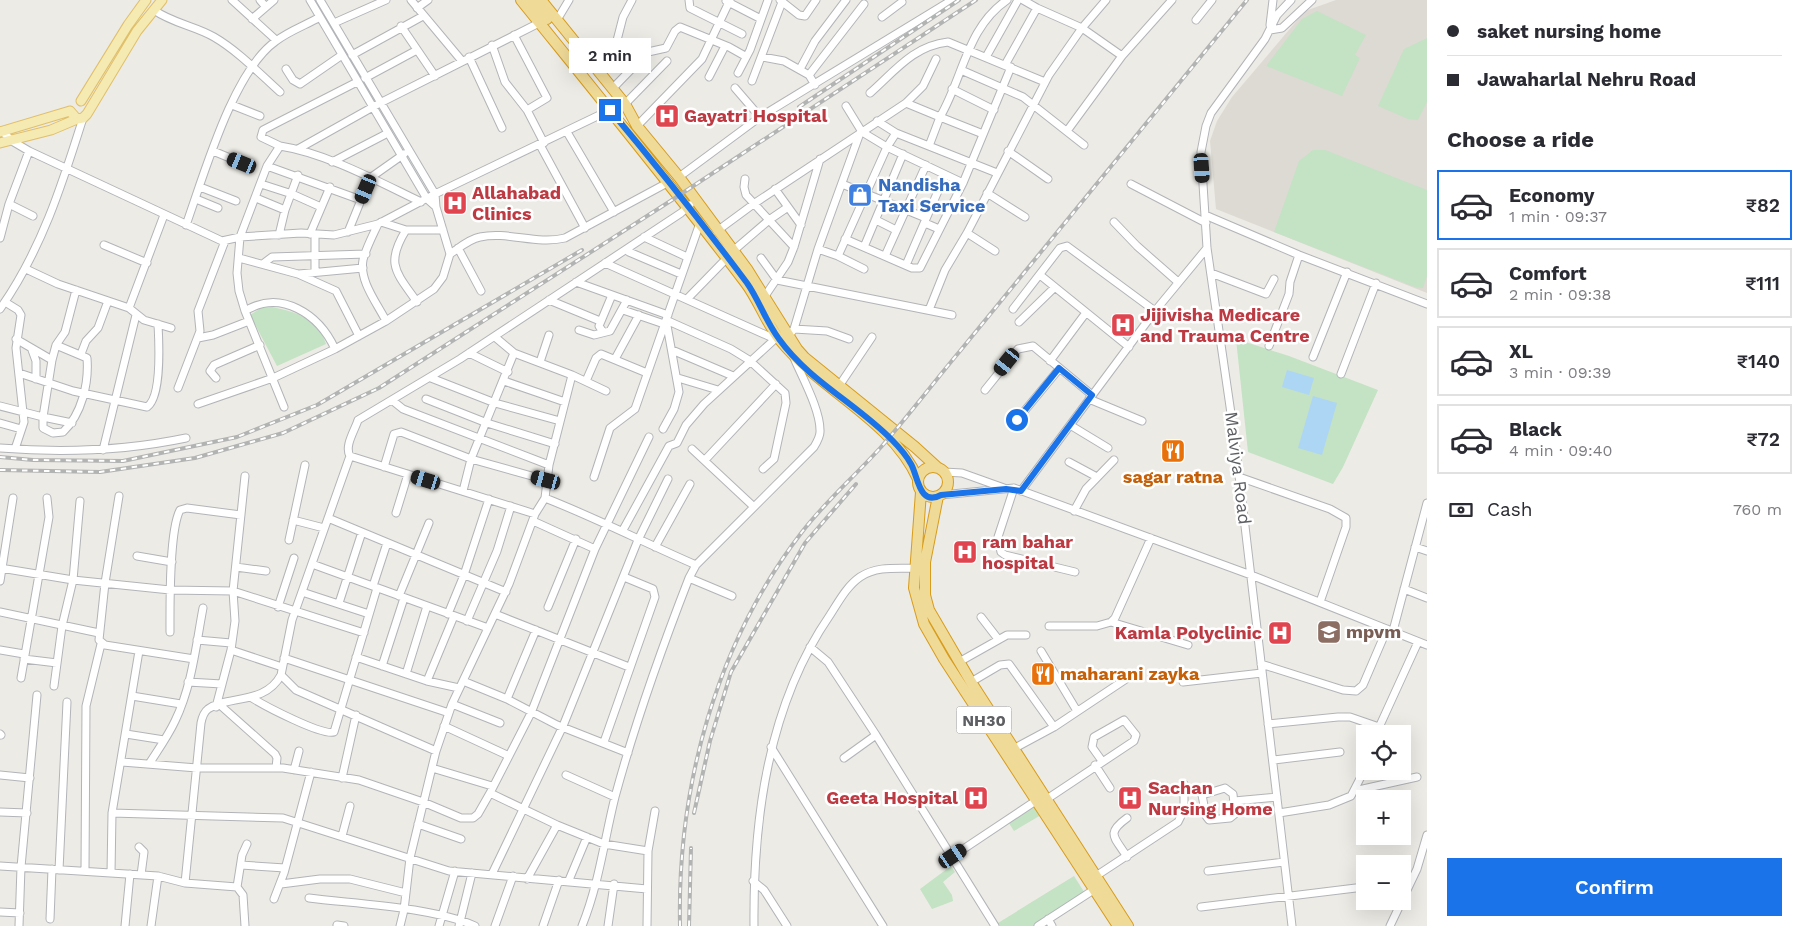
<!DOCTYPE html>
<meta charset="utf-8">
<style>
:root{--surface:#fff;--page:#f7f7f7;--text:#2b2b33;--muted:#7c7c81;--line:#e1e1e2;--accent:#1a73e8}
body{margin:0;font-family:"Work Sans",sans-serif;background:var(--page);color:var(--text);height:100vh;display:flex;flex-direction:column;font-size:19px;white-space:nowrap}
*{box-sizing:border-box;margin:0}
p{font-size:16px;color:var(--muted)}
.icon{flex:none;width:28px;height:28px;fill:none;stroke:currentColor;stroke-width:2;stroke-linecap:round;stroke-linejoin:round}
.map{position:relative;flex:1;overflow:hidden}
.drawer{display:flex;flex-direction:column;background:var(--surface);width:375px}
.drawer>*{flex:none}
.banner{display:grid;align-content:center;height:110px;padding:0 20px;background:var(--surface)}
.buttons{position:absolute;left:1356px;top:725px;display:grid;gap:10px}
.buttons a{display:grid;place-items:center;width:55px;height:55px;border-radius:0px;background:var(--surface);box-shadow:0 5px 20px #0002;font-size:25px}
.end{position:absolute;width:22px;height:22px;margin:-11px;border:6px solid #1a73e8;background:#fff;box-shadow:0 0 0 2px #fff}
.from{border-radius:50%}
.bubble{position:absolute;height:35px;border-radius:0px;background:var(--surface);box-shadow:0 5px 20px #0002;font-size:16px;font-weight:600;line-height:35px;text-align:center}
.car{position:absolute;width:15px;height:30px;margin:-15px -8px;border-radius:6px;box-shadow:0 0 4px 1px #0007;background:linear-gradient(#222 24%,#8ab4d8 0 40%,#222 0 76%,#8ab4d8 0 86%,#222 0)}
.banner b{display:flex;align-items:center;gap:18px;height:48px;font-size:19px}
.banner b+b{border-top:1px solid var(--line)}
.banner i{width:12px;height:12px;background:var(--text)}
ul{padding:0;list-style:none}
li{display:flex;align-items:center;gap:15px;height:70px;margin:0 10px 8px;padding:0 10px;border:2px solid var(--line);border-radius:0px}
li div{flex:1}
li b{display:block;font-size:19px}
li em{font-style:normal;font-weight:600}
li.selected{border-color:var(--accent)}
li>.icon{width:45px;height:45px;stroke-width:1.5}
h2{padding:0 20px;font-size:22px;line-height:60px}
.pay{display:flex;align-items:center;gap:12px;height:55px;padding:0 20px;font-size:19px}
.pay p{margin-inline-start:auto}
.primary-button{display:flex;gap:10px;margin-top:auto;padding:10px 20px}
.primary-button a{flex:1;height:58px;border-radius:0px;background:var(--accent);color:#fff;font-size:20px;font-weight:600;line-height:58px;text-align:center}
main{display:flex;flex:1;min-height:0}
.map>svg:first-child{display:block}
</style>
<main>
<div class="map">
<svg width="1427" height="926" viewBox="0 0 1427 926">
<rect width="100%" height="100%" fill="#edebe5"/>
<!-- education -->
<path fill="#dddad3" d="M1336 0H1427V293L1216 209 1210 141 1217 121 1232 97 1305 11Z"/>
<!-- green -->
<path fill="#c4e2c4" d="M1317 11 1366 35 1355 55 1360 58 1342 96 1266 66 1302 19Z
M1427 38V102L1418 120 1408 119 1378 106 1404 49Z
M1313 150H1325L1427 190V276L1423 288 1415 287 1274 232 1299 161Z
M272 307C296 312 318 318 326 344L277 366 250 315 261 308Z
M1236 339 1289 356 1378 390 1343 467 1333 484 1248 452Z
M1034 804 1041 815 1014 831 1007 820Z
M951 866 955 872 943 882 952 895 953 901 932 909 920 889Z
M1074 876 1086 895 1035 926H1000L998 923Z"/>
<!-- water -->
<path fill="#add6f5" d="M1287 370 1314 378 1309 395 1282 387Z
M1313 396 1337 403 1322 455 1298 448Z"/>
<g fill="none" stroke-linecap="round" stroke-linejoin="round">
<defs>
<path id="minor" d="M232 0 276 40
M260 0 265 6
M310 0 427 199 436 207
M411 0 462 61
M689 0 690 8 742 34
M780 0 799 15 805 16 816 0
M1291 0 1277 15 1265 39 1211 113 1206 126 1201 152 1207 248 1235 441 1292 926
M726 1 761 19
M417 8 428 0
M1037 8 1082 28 1122 56
M154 10C172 23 195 26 214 37 238 51 259 73 280 92
M882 17 902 2
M252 19 274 0
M557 20 569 0
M1196 20 1212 0
M334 23 386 0
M1270 25 1273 0
M401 26 435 76
M1270 30 1282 28 1312 0
M514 35 547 98 527 110
M492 45 505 82 527 110 544 143
M352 55 423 16
M469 57 502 128
M762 57 784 61 809 75 815 85
M986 57 1018 0
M1005 65 1037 8 1023 0
M286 69 293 80 300 84 342 55
M800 69 815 41 846 0
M597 70 614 52 623 17 632 0
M961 70 1023 97 1084 145
M738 73 750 50 768 0
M809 75 864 4
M709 77 725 46
M365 78 417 50
M752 81 782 2
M613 88 648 52 666 48 675 31 680 27 729 47 745 56
M735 88 760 117
M952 89 994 110
M870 93C895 71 913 46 948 42L1045 82
M906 103 940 117C963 78 967 27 1007 0
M625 104 667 61
M232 105 260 116
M846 106 862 132 887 147 963 183
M637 126 702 59 730 0
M2 131 12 141 29 151 222 241 240 237 301 233 334 235 378 224 435 194 610 110
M1067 131 1122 56 1172 0
M567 132 614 212
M896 133 997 173
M540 145 585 228
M280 146 261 137 263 130 357 82
M929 146 940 117 983 134
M298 149 380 103 539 23
M213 151 242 163
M1008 151 1048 179
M332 162 388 133
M267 166 361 200
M679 177 760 117 952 0
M745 179 744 187 746 195 794 247
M261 184 292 194 321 207
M842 184 926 218
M1131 184 1206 223
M200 187 236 201
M775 189 801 225
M987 193 1025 217
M256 198 285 210
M196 199 218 208
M9 204 33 216
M1205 215 1299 255 1427 304
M876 220 896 230
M381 222 406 230
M1114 222 1137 246 1178 282
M925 223 939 229
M378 224C373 235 366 248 363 260 359 281 377 303 386 321
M186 225C204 175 233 71 276 41 289 31 306 25 320 17
M717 231 755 203 906 103 923 86 936 59
M348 232 370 178 404 154
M967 233 995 251
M310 234 330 187
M279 235 285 210 298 175
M644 237 687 257
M0 238 9 204 29 151
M845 239 912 268H920L963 183 1011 67
M104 245 147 263
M864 247 903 154
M458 248 481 291
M818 249 838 256 887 147 896 133 877 121
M733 251 769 220 788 207
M629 252 681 274
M450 254C459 248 469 239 480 237 508 231 536 245 565 238L669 182
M838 256 864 269
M885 256 926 165
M239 258 298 274 336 291 359 336
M761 258 777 280 952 315
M264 263 272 257 366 254
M605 263 775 339 789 336 794 329 818 249 860 133
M906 265 945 175
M26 269 58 284 129 308 144 320 171 328
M315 272V234
M1211 273 1266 294 1274 279
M299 274 363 268
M1040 275 1129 347
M576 282 668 315
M765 296 788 262 794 247 820 159
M687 299 727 258
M549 300 600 321
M5 302 18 310 21 315 16 348 24 422 15 449
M417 302C396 272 385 264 406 230H443
M129 308 164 215
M0 309C41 251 62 185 83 118
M1013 309 1060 248 1067 246 1155 311
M623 310 664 324
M929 310 945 270 967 233 1049 75 1082 28 1106 0
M245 311C281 289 319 314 335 349
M1019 322 1054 288
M794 329 827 331 849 339
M579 330 594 335 610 331 627 300
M603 332 599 326 612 295
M198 338 213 335 249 321
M16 339 52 360
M56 345 87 358C89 383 82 414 63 432L53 433 43 428V417L72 423
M1269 346 1289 294 1290 282 1299 255
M32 350 36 361V379
M672 350 733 376
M469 353 508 372
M81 354 86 341 98 328 108 301
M1313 357 1347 272
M615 359 639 315
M1050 361 1085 314
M540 362 549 335
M19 373 73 391 147 407C162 397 159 342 158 324
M1341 374 1376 283
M572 375 606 391
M216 378 210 371 214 365 260 345
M431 378 495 403 560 421
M678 378 718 390
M504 381 565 402
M586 381 596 358 601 354 647 373
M839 386 872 337
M178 388 200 331 198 311 225 241
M985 390 1018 349 1033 346 1092 395
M426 399 487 423 555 444
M1089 399 1142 421
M393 401 403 409 549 465
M198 404 273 378 335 349 386 321 434 289 443 277 450 254 436 207 435 194 320 0
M0 406 43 417 52 360 56 345 65 332 76 290
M284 407 245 311 239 291 237 273 240 237 267 166 280 146C326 153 379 182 421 202
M1017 420 1059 369
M0 423 21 429
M1070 425 1108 448
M663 429 674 409 679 392 666 320 700 223
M0 448C63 453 124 451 186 438
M692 449 753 506
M103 450 136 315
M350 456 535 514
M705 460 776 384
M1069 462 1097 477
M384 467 394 434 401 432 471 459 546 480
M944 472 962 473 1004 488
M594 477 610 428 635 409 666 320 731 349 749 360 785 393 786 403 774 459 763 469
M1239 477 1330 509 1346 518V527L1320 602
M1014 488 998 537 1001 552 1005 555 1075 572
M463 491 471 459 514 353
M1021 491 1155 311 1207 248
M941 495 1014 488 1251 575 1427 645
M119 496 105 583 99 640 105 645 194 659
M545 498C596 518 645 543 696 565
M1074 511 1086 489 1114 460
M396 513 408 474
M328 518 506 592
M293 520 324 528
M533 521 595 549
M623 530 669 446 677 443 686 425 704 404 775 339
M289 540 305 465
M655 547 690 484
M1415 547 1427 551
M137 556 172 562
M312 564 488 628
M236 567 266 571
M0 568 73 580 170 590 233 591 364 633
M689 578 732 596
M0 581 13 498
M373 586 387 543
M1404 589 1427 598
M302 592 369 614
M399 596 429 523
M339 603 362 532
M278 607 294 558
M548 607 576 539
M0 612 99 633
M448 614 464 575 489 499
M495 614 629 667
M454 616 427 681 459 688
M981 617 998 639
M467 621 497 551 511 506
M1111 622 1115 618 1151 538
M1049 626H1097L1111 622 1188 645
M1393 631 1427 503
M170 632C170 605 169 531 180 510L187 508 241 515
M197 640 231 643
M810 647 828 662 876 735 995 926
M0 650 24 654
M231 650 282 667
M1041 651 1077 711
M356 657 427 681
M284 658 449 713
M24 659 57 663
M959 662 1007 635H1026
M1261 664 1343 690 1356 691 1363 685 1387 629
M382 666 404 598
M406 674 427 606
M281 675 296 690 436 751
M21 678 49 517 47 498
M463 681 507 699 557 725 628 753
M188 682 222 684
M971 682 1000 665 1009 664 1054 727
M1183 682 1262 673
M54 686 62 626 73 580 80 501
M132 696 181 704
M252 698C265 706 322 736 334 732L377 588
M507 699 536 630
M452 704 500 723
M220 705 275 754 277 758 276 768
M216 707 231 650 235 621 233 591 245 476
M1268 724 1338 717H1350L1379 727
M444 726 509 756
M0 734 1 735
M126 734 164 740
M1376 734 1418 642
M604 742 655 597 653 589 624 577
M771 747 883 926
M1015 748 1054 727 1126 679
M844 758 876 735
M1274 760 1340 752
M122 762 197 768H283L359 780 423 802 461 818H473L478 814 490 793 531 713 595 549 649 437
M149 764C158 750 168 736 175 721 192 686 196 645 203 608
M1095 765 1110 788
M432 768 492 786
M294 770 299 751
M0 775 30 778
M566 775 615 797
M342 778 356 715
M1225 788 1233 794 1235 814 1230 818 1209 820 1206 816 1202 795Z
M1354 791 1417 777
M490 793 557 825
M1047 799 1134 741 1136 735 1124 720 1094 737 1092 747 1102 761
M1234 801 1277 797
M0 812 27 813
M112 813 283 818 449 871 647 889
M1279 813 1329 805 1351 796 1365 769
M418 824 461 839
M342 836 350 806
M139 847 144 852 141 875
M953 856 1037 800
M1127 857C1115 837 1105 834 1127 818
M241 865 285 868
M0 866 158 876 185 883 237 887 243 895 245 926
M59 870 67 702
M85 871 86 706 101 644
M1208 871 1284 862
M111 873 112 813 139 651
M492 874 563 726 638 540 668 479
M1096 876 1178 822 1184 810V784
M527 879 557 825 604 844 648 851
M569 880 587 837
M753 881 764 890 787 926
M185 883 201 723C202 718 204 712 208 709 228 695 265 705 281 675L292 620 350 456C344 446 355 430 358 420L460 359 681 213 690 205
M281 884 320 879H350L406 893
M237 887 242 855 247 844
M309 898C357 904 432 907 475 926
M274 899 284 873 311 772
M1201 907 1364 887
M0 912 20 913
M50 919 52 869
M1048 919 1052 926
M337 925 344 926
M19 926 21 867 37 695
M125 926 130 874
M151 926 158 876
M400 926 404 910 410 858 436 751 452 704 509 584 535 514 545 498 549 465 572 375 514 353 495 337
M439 926 455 871
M459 926 472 873
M495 926 513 876
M543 926 559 880
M582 926C599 884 604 841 615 797 635 723 661 650 689 578L696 565 814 447C817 442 820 437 820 432 821 411 802 377 794 358
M608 926 614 884
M647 926 648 851 655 811
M754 926C753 819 768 705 830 615 839 601 847 586 860 577 878 565 900 569 919 568
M1038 926 1095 889
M1390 926 1417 869 1427 835"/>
<path id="major" d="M81 101 128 25 146 0
M70 111 77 119 83 118 87 114 137 31 162 0
M0 132 70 111
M0 143 51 130 77 119"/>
<path id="highway" d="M521 0C596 93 672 186 745 282 759 300 766 323 780 340 821 391 891 419 918 479
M532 0 547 19
M541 0 625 104 637 126 679 177 747 269 797 349 805 358 915 447 938 468
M918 482a15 15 0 1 1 30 0a15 15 0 1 1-30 0Z
M921 492 914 588 924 624 944 659 1118 926
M938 496 925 562V595L929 610 971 682 1128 926"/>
</defs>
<!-- minor casing -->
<use href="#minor" stroke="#b2b4b8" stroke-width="9"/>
<!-- major casing -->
<use href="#major" stroke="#e0bf6a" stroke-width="11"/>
<!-- highway casing -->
<use href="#highway" stroke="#d79c1b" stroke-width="12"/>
<!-- minor -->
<use href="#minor" stroke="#fff" stroke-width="7"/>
<!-- major -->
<use href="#major" stroke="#f5eab1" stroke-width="9"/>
<!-- highway -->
<use href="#highway" stroke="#f0da98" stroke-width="10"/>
<defs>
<path id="rail" d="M799 107 959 0
M0 457 33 460 123 461 237 437 317 405 582 250
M0 470 100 472 195 458 283 433 379 388 672 200 976 0
M694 813 710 741 731 672 805 543 856 484
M680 926C677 787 716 643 802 532 825 502 856 475 882 446 909 415 934 382 960 351 1056 234 1152 117 1247 0
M689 926 691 848"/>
</defs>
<!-- rail casing -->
<use href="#rail" stroke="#b2b3b3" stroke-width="4"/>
<!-- rail -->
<use href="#rail" stroke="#fff" stroke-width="2" stroke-dasharray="5.5" stroke-linecap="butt"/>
</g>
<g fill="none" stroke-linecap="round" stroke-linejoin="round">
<!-- route -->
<path stroke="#1a73e8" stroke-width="6" d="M610 110C657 166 703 224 747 283 759 300 766 322 779 339 809 381 857 404 892 440 899 447 906 455 911 464 918 476 919 507 941 495L1006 489 1021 491 1092 395 1059 368 1017 420"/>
</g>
<!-- icons -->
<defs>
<symbol id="hospital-square" viewBox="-11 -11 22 22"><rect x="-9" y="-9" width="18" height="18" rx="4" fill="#e0444e" stroke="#fff"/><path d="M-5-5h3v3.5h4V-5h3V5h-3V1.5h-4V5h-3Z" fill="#fff"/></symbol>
<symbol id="shop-square" viewBox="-11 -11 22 22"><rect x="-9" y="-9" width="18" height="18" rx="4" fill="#3f7fe0" stroke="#fff"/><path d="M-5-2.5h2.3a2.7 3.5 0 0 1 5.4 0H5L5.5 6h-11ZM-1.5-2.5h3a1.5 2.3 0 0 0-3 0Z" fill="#fff"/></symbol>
<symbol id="restaurant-square" viewBox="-11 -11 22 22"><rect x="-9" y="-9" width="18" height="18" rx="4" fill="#e8710a" stroke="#fff"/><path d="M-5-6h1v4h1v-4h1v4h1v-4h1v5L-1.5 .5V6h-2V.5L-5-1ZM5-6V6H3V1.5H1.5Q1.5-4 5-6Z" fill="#fff"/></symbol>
<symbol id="school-square" viewBox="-11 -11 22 22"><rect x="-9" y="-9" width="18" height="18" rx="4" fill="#8d6e63" stroke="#fff"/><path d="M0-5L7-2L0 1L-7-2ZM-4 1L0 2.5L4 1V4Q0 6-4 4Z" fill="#fff"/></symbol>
</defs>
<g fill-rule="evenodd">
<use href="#hospital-square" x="653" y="102" width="28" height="28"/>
<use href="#shop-square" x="846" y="181" width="28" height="28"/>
<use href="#hospital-square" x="441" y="189" width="28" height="28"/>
<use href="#hospital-square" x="1109" y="311" width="28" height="28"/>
<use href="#restaurant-square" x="1159" y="437" width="28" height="28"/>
<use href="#hospital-square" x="951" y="538" width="28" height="28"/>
<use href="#school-square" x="1315" y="618" width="28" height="28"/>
<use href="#hospital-square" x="1266" y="619" width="28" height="28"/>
<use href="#restaurant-square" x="1029" y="660" width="28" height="28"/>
<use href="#hospital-square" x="962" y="784" width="28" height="28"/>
<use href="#hospital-square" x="1116" y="784" width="28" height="28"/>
</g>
<g text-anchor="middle" stroke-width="5" stroke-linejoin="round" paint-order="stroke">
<!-- shield labels -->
<rect fill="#fff" stroke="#8e8f92" stroke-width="1" x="956.5" y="706.5" width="55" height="27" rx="4"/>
<g font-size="16" font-weight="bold" fill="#5d5f63">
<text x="984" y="726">NH30</text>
</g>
<!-- health labels -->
<g font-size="18" font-weight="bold" fill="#be3a42" stroke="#fff" text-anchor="start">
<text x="684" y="122">Gayatri Hospital</text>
<text x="472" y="199">Allahabad<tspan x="472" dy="21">Clinics</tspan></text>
<text x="1140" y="321">Jijivisha Medicare<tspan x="1140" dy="21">and Trauma Centre</tspan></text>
<text x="982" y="548">ram bahar<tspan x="982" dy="21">hospital</tspan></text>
<text x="1262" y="639" text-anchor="end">Kamla Polyclinic</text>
<text x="1148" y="794">Sachan<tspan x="1148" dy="21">Nursing Home</tspan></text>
<text x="958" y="804" text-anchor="end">Geeta Hospital</text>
</g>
<!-- shop labels -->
<g font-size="18" font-weight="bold" fill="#366cbe" stroke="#fff" text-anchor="start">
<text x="878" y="191">Nandisha<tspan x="878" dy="21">Taxi Service</tspan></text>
</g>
<!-- street labels -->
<g font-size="18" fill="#5d5f63" stroke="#fff">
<text transform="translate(1238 468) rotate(83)" y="6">Malviya Road</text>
</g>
<!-- food labels -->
<g font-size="18" font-weight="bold" fill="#c56008" stroke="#fff">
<text x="1173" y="483">sagar ratna</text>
<text x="1060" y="680" text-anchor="start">maharani zayka</text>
</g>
<!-- education labels -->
<g font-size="18" font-weight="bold" fill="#785e54" stroke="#fff" text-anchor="start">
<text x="1346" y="638">mpvm</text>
</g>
</g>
</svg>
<div class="buttons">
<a><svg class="icon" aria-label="locate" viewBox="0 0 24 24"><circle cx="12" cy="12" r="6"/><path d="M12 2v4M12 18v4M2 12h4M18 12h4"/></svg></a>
<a>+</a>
<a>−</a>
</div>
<i class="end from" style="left:1017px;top:420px"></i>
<i class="end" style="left:610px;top:110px"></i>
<div class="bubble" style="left:569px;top:38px;width:82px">2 min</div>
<i class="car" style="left:242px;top:163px;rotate:292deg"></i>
<i class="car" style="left:1202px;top:168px;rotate:176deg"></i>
<i class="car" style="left:366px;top:189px;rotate:203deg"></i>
<i class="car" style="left:1007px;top:362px;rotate:219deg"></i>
<i class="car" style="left:426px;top:480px;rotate:287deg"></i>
<i class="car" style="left:546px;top:480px;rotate:285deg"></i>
<i class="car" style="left:953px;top:856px;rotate:56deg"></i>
</div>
<section class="drawer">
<div class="banner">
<b><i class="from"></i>saket nursing home</b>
<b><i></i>Jawaharlal Nehru Road</b>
</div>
<h2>Choose a ride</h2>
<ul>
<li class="selected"><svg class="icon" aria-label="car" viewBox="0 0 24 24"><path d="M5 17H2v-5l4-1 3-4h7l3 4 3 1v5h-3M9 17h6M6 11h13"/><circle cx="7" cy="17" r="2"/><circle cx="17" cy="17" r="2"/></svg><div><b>Economy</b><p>1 min · 09:37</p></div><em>₹82</em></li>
<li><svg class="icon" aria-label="car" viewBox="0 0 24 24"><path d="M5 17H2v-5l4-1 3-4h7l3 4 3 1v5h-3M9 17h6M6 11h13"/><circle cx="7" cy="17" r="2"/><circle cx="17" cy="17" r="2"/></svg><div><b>Comfort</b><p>2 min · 09:38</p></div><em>₹111</em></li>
<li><svg class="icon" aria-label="car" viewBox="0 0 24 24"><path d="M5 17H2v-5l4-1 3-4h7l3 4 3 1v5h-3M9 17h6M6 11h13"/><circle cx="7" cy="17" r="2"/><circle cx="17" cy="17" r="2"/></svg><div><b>XL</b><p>3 min · 09:39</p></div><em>₹140</em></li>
<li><svg class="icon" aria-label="car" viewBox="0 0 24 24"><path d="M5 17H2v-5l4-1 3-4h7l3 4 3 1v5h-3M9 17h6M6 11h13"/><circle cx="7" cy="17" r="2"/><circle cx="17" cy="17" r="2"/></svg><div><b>Black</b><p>4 min · 09:40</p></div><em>₹72</em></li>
</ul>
<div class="pay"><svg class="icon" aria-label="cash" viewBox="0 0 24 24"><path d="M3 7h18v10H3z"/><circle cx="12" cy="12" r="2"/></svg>Cash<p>760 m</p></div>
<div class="primary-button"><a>Confirm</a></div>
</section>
</main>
